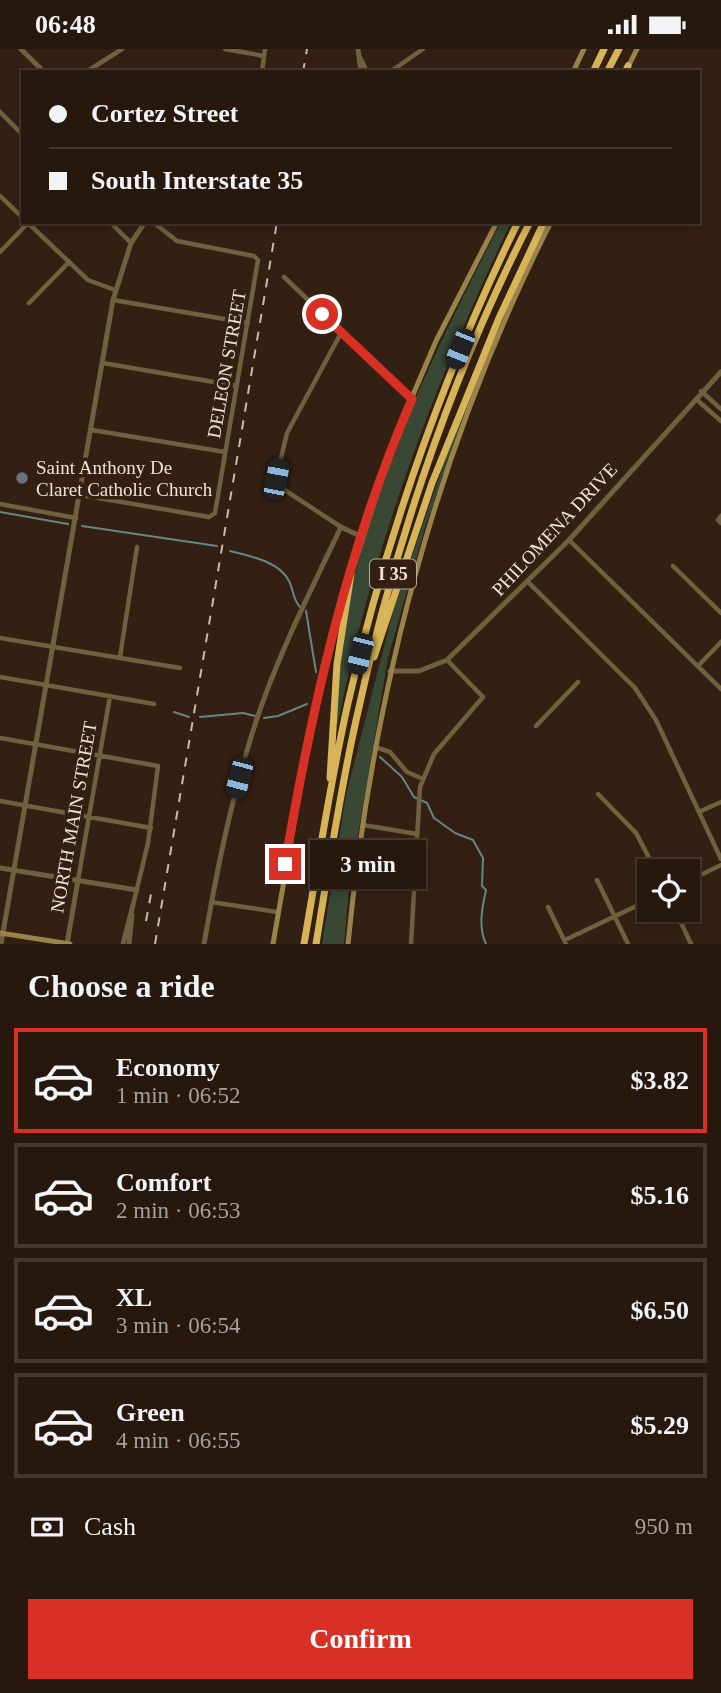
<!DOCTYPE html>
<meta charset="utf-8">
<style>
:root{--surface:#27180e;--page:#2f2117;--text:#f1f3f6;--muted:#a4a09e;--line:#43372e;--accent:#d93025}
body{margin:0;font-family:Georgia,serif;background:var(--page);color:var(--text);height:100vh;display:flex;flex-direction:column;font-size:26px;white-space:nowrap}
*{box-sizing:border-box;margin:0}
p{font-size:23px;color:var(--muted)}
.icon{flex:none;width:38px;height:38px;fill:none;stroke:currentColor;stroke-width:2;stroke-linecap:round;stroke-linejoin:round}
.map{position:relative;height:895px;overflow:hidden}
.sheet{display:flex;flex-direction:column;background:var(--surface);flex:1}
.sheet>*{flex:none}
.hud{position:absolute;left:21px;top:21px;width:679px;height:154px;border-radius:0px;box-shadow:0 4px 10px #0003,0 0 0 2px var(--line);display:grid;align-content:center;height:154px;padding:0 28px;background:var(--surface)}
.buttons{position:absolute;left:637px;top:810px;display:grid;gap:14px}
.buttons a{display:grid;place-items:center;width:63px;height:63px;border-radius:0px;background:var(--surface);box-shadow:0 4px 10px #0003,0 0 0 2px var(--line);font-size:35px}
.end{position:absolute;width:32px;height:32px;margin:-16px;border:9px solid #d93025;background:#fff;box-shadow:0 0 0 4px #fff}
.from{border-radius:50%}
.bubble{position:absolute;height:49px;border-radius:0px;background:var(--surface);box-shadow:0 4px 10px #0003,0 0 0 2px var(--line);font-size:23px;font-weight:700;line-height:49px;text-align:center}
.car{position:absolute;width:21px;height:42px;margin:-21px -10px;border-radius:9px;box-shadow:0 0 5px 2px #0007;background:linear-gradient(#222 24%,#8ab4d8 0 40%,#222 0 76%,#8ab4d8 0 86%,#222 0)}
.hud b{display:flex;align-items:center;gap:24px;height:66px;font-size:26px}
.hud b+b{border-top:2px solid var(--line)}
.hud i{width:18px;height:18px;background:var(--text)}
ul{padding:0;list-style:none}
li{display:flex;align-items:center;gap:21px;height:105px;margin:0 14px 10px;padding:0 14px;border:4px solid var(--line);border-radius:0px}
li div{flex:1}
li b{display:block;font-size:26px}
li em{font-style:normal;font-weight:700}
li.current{border-color:var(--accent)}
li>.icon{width:63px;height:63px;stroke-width:1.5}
h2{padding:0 28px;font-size:32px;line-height:84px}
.pay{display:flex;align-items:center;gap:18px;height:77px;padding:0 28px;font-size:26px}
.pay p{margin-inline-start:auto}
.action{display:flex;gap:14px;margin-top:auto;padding:14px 28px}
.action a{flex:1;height:80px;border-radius:0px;background:var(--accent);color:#fff;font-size:28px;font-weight:700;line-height:80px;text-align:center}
.status{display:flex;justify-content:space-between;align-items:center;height:49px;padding:0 35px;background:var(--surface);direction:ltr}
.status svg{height:19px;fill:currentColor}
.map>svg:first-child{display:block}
</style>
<div class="status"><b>06:48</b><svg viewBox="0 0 49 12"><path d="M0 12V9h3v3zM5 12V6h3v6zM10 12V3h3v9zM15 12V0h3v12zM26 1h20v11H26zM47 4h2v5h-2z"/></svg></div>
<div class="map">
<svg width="721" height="895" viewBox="0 0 721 895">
<rect width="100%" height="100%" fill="#342012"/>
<!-- green -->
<path fill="#384835" d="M501 173H511C435 333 371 501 338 675H335C338 630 341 586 351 543 380 411 441 290 501 173Z
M477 333 426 475 388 609 349 839 344 895H322L346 746 394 559 455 382Z"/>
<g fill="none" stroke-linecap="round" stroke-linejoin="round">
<!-- stream -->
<path stroke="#648785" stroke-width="2" d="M0 463 68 475
M82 477 217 497
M230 502C249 507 279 512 289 532 294 541 292 549 300 558
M306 562 316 623
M174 663 189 668
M200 668 243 664 255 667
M264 669 278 667 307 655
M380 708 402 728 414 748 427 754 434 769 455 784 473 791 483 809 482 837 486 841C482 859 478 878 486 895"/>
<!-- minor -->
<path stroke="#6f613f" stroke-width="4.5" d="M225 0 264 7
M86 23 122 0
M262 23 265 0
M390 23 423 0
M0 63 23 86
M0 147 23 169
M27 173 88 231 115 241
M110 173 131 194
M0 203 28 174
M284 228 412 350
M113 251 248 274
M29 254 68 214
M341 284 287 384 276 430 280 438 341 478
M103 314 237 337
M701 342 721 360
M696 350 721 372
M92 381 225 403
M81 446 209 468 215 464 258 211 254 207 177 192 153 173
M0 455 76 469
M721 467 718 471 721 474
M569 491 721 640
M673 517 721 564
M528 533 635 639 656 671 721 810
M0 589 180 619
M120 608 137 498
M698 617 721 593
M0 628 154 655
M536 677 578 633
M0 689 158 717 148 794 133 856
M375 698 390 703 407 723 423 730
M598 745 636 784 656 822
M0 752 151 779
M699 763 721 753
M363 776 417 785
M78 831 110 647
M597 831 628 895
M688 832 721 816
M211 853 277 863
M548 858 566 895
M675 861 691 895
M565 891 649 851
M411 895 420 738 434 705 483 648 447 611"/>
<!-- tertiary -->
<path stroke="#6f613f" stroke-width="5" d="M21 0 44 23
M358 0 361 23
M360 9 367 23
M390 622H419L447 611 569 491 721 323
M0 819 137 841
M1 895 113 251 131 194 145 173
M67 895 78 831
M123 895 133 856
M129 895 132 866
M204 895C218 815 234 735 261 658 283 596 313 537 341 478L362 488"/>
<!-- secondary -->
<path stroke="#99834a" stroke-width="5" d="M627 20 637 0
M573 23 584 0
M350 529 395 388 436 292 497 173
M0 884 70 895
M273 895 308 694 346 538
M348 895C373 643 436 399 551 173"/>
<!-- motorway -->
<path stroke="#d7b458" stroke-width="7" d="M593 23 604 0
M607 23 619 0
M625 23 628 17
M374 608 432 434 499 269 544 173
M330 729 337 615 351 525
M304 895C318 815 330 734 348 654 386 488 443 326 518 173
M316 895C328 822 339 749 355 676 392 504 449 331 530 173"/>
<!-- rail -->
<path stroke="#c9bab0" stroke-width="2" stroke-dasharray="9 9" stroke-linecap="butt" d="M303 23 307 0
M146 872 151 845
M155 895 277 173"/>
</g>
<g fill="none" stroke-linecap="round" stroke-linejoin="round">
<!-- route -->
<path stroke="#d93025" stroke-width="9" d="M285 815C312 657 348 497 412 350L322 265"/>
</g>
<!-- markers -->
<circle fill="#6b7280" stroke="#342012" stroke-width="2.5" cx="22" cy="429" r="7"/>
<g text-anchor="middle" stroke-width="7" stroke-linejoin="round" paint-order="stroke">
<!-- shield labels -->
<rect fill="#342012" stroke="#b7a79d" stroke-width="2" x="370" y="510.5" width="46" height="29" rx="5"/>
<g font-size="18" font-weight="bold" fill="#efe1d8">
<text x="393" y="531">I 35</text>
</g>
<!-- street labels -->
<g font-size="19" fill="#efe1d8" stroke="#342012">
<text transform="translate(226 315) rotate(-80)" y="7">DELEON STREET</text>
<text transform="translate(554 480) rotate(-47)" y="7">PHILOMENA DRIVE</text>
<text transform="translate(73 768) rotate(-80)" y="7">NORTH MAIN STREET</text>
</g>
<!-- poi labels -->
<g font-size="19" fill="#efe1d8" stroke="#342012" text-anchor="start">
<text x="36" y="425">Saint Anthony De<tspan x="36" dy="22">Claret Catholic Church</tspan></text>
</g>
</g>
</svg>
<div class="buttons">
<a><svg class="icon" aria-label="locate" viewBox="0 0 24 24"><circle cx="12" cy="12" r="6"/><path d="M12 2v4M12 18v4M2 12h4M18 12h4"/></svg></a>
</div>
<i class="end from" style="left:322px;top:265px"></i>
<i class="end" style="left:285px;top:815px"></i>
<div class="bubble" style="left:310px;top:791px;width:116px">3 min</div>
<i class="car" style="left:460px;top:300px;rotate:202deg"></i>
<i class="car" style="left:276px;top:430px;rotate:11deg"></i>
<i class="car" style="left:360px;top:605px;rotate:194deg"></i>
<i class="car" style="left:239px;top:729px;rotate:195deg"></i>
<div class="hud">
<b><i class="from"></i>Cortez Street</b>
<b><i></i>South Interstate 35</b>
</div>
</div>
<section class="sheet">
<h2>Choose a ride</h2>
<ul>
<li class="current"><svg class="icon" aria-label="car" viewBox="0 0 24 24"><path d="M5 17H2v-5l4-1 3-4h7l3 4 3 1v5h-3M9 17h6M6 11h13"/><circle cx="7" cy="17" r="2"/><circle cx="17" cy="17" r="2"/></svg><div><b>Economy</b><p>1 min · 06:52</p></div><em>$3.82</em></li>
<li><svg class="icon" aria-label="car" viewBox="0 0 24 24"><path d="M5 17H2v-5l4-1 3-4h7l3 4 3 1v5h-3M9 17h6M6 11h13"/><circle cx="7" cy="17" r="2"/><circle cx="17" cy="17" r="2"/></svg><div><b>Comfort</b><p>2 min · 06:53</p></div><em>$5.16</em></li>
<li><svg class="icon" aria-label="car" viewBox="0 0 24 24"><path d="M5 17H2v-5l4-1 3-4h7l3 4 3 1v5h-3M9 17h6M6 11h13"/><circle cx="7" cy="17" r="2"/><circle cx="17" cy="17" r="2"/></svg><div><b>XL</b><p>3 min · 06:54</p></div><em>$6.50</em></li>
<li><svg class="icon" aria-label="car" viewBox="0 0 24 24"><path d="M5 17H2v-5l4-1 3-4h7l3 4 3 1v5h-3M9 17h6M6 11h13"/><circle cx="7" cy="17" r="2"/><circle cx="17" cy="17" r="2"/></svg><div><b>Green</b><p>4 min · 06:55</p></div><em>$5.29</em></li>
</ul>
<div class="pay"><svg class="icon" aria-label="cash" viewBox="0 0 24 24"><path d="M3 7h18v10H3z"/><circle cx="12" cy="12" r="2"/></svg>Cash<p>950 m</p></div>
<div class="action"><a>Confirm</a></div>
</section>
